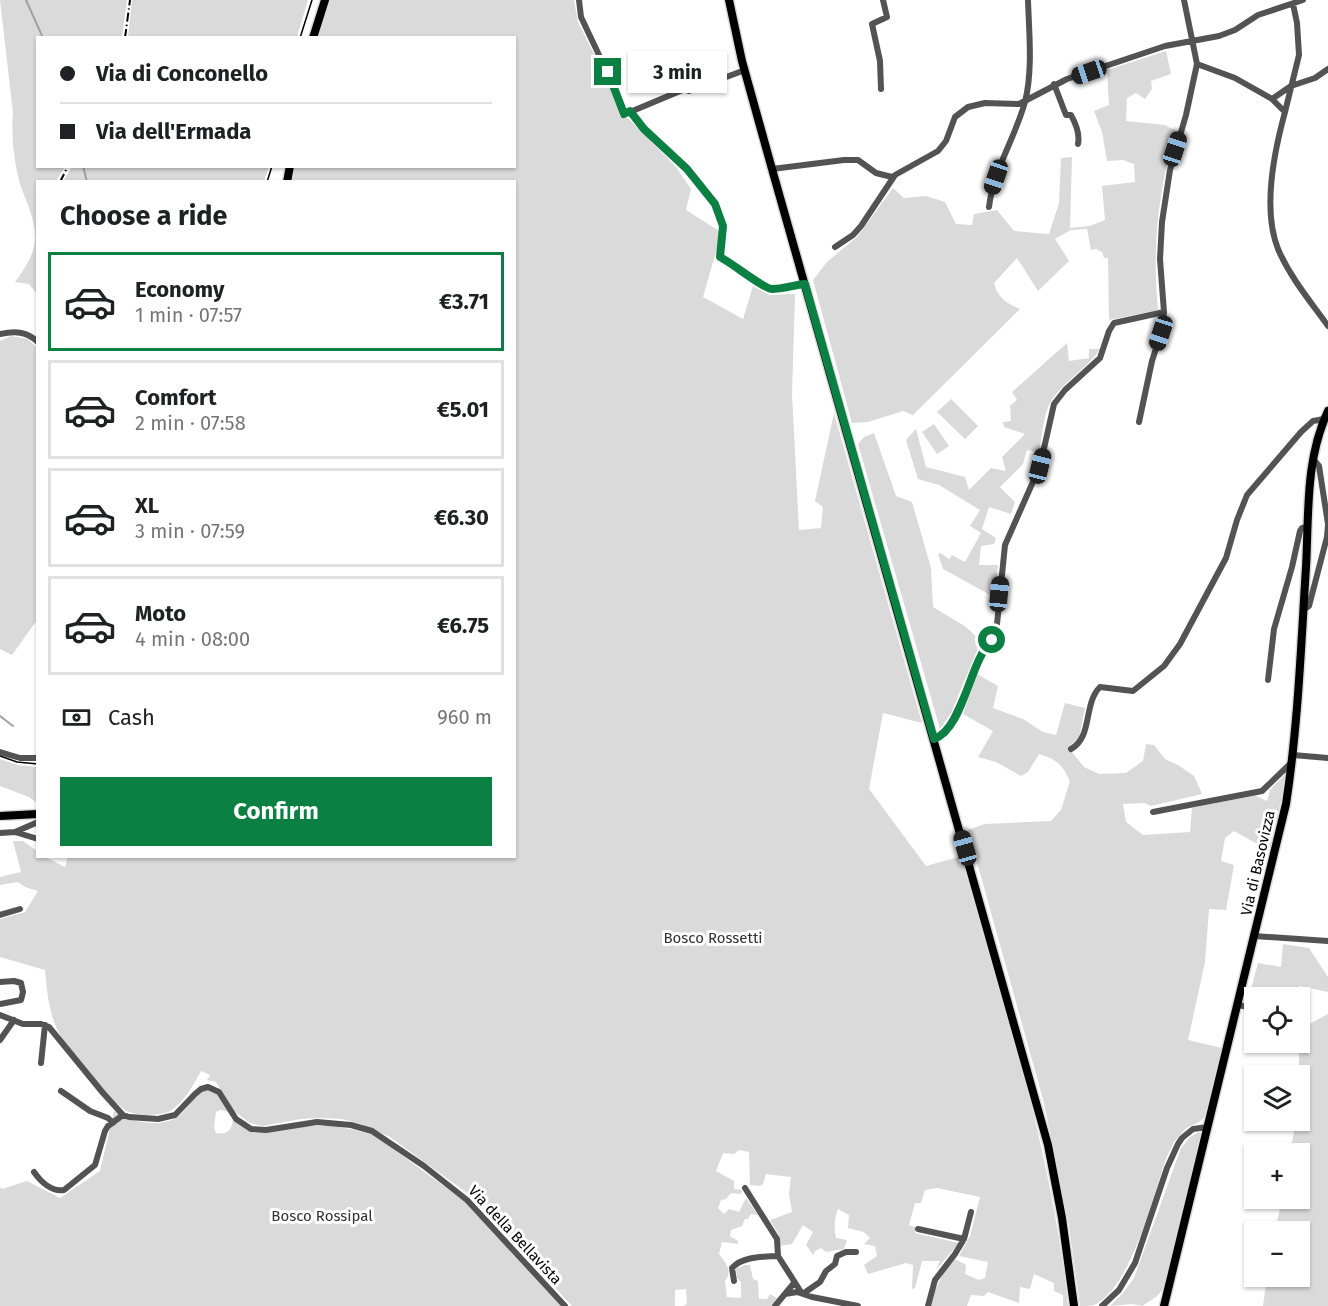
<!DOCTYPE html>
<meta charset="utf-8">
<style>
:root{--surface:#fff;--page:#f2f2f2;--text:#202124;--muted:#757577;--line:#e0e0e0;--accent:#0b8043}
body{margin:0;font-family:"Fira Sans",sans-serif;background:var(--page);color:var(--text);height:100vh;display:flex;flex-direction:column;font-size:22px;white-space:nowrap}
*{box-sizing:border-box;margin:0}
p{font-size:20px;color:var(--muted)}
.icon{flex:none;width:33px;height:33px;fill:none;stroke:currentColor;stroke-width:2;stroke-linecap:round;stroke-linejoin:round}
.map{position:relative;flex:1;overflow:hidden}
.panel{position:absolute;left:36px;top:180px;width:480px;height:678px;display:flex;flex-direction:column;background:var(--surface);border-radius:0px;box-shadow:0 2px 4px #0004}
.panel>*{flex:none}
.banner{position:absolute;left:36px;top:36px;width:480px;height:132px;border-radius:0px;box-shadow:0 2px 4px #0004;display:grid;align-content:center;height:132px;padding:0 24px;background:var(--surface)}
.buttons{position:absolute;left:1244px;top:987px;display:grid;gap:12px}
.buttons a{display:grid;place-items:center;width:66px;height:66px;border-radius:0px;background:var(--surface);box-shadow:0 2px 4px #0004;font-size:30px}
.end{position:absolute;width:27px;height:27px;margin:-14px;border:8px solid #0b8043;background:#fff;box-shadow:0 0 0 3px #fff}
.from{border-radius:50%}
.bubble{position:absolute;height:42px;border-radius:0px;background:var(--surface);box-shadow:0 2px 4px #0004;font-size:20px;font-weight:700;line-height:42px;text-align:center}
.car{position:absolute;width:18px;height:36px;margin:-18px -9px;border-radius:8px;box-shadow:0 0 4px 2px #0007;background:linear-gradient(#222 24%,#8ab4d8 0 40%,#222 0 76%,#8ab4d8 0 86%,#222 0)}
.banner b{display:flex;align-items:center;gap:21px;height:57px;font-size:22px}
.banner b+b{border-top:2px solid var(--line)}
.banner i{width:15px;height:15px;background:var(--text)}
ul{padding:0;list-style:none}
li{display:flex;align-items:center;gap:18px;height:99px;margin:0 12px 9px;padding:0 12px;border:3px solid var(--line);border-radius:0px}
li div{flex:1}
li b{display:block;font-size:22px}
li em{font-style:normal;font-weight:700}
li.selected{border-color:var(--accent)}
li>.icon{width:54px;height:54px;stroke-width:1.5}
h2{padding:0 24px;font-size:27px;line-height:72px}
.pay{display:flex;align-items:center;gap:15px;height:66px;padding:0 24px;font-size:22px}
.pay p{margin-inline-start:auto}
.action{display:flex;gap:12px;margin-top:auto;padding:12px 24px}
.action a{flex:1;height:69px;border-radius:0px;background:var(--accent);color:#fff;font-size:24px;font-weight:700;line-height:69px;text-align:center}
.map>svg:first-child{display:block}
</style>
<div class="map">
<svg width="1328" height="1306" viewBox="0 0 1328 1306">
<rect width="100%" height="100%" fill="#fff"/>
<!-- green -->
<path fill="#dadada" d="M0 0H127L122 37 38 38V166L65 167 56 181 38 182 37 294 29 284 15 282C24 270 34 255 35 240 36 222 27 203 21 187 14 166 11 134 13 113Z
M132 0H308L297 37H128Z
M328 0H574L578 22 608 82 620 116 629 119 676 167 691 189 686 210 719 231 718 245 703 297 743 319 753 286 769 295 795 294 792 394 799 530 821 528 823 507 815 501 834 413 922 723 883 713 869 789 926 866 962 856C1004 1005 1052 1152 1068 1306H1063V1295L1054 1291V1283L1034 1274 1030 1289 1020 1287 1019 1303 988 1292 984 1296 971 1295 967 1306H930L936 1288 944 1272 955 1259 966 1265 965 1274 979 1280 985 1278 988 1262 959 1256 970 1236 980 1197 937 1188 925 1190 921 1203H915L909 1225 915 1227V1233L959 1243 936 1270 940 1261H922L915 1288 912 1289 913 1265 906 1263 868 1274 864 1265 877 1256 875 1246 864 1244 870 1238 864 1232 848 1228 849 1215 838 1209C834 1219 834 1227 836 1238L847 1240 844 1249 826 1252 821 1248 815 1251 813 1255 806 1245 813 1232 803 1225 792 1244 779 1246V1235L770 1220 792 1212 789 1194 791 1177 766 1174 763 1184 760 1186 750 1185 749 1152 739 1150 734 1154 723 1153 716 1171 734 1181V1189L742 1190 741 1194 731 1193 726 1199 721 1200 718 1208 724 1214 729 1209 739 1212 746 1198 758 1215 751 1214 748 1219H745L742 1226 731 1230 730 1236 738 1241V1244L722 1242 719 1254C726 1263 733 1271 725 1281L727 1297 741 1298V1282L737 1278 736 1269 745 1265H750L753 1279 758 1281 759 1299H767L770 1294 777 1298 771 1306H683L687 1304 686 1289 675 1290V1306H572L470 1195 390 1137 361 1124 342 1119 321 1118 301 1119 263 1126 250 1123 234 1111 216 1082 207 1080 210 1075 201 1071C193 1085 184 1103 170 1111 160 1116 139 1116 129 1112 113 1106 67 1049 59 1033 49 1014 47 992 45 970L0 957V919L25 912 38 891 25 887 18 882 0 885V877L21 872 13 841H23L37 851 38 856 45 857 65 867 68 856H514V182L292 181 294 167 514 166V38L318 37Z
M1166 51 1171 74 1151 81 1152 89 1145 99 1136 93 1127 98 1126 121 1165 125 1176 131C1158 189 1152 249 1158 310L1109 320 1108 258H1104L1102 252 1096 249 1091 250 1087 229 1071 230 1055 239 1069 261 1038 291 1017 258 994 283C998 298 1006 303 1020 309L913 415 903 411 868 422 852 423 813 280 827 262 857 237 893 188 904 198 926 196 945 202 956 224 972 225 974 214 997 210 1014 231 1049 234 1059 203 1061 158 1072 157 1070 228 1090 226 1105 220 1102 186 1135 182 1134 164 1123 160 1107 161 1102 132 1094 111 1109 105 1107 70Z
M72 167V166L269 167 264 181H63Z
M11 336 28 339 38 349 37 620 12 655 0 649V341Z
M1067 343 1069 361 1089 358V349H1100C1087 369 1064 381 1051 401 1043 415 1042 437 1039 452L1027 450 1023 464 1000 487 1015 502 1011 514 989 507 982 529 996 538 994 544 981 546 979 565H998L994 597 943 569 938 554 941 553 949 559 952 555 965 562 981 533 970 526 980 510 939 485 918 479 906 440 916 429 926 467 965 477 969 490 991 468 1006 471 1002 457 1025 434 1004 427 1003 422 1011 421 1010 406 1017 400 1012 392Z
M951 399 978 426 965 439 937 412Z
M934 424 949 446 937 454 922 432Z
M874 433 896 496 912 502 931 568 933 607 966 627 981 641 951 713 940 729 858 444 864 437Z
M977 674 998 686 993 708 1023 719 1043 732 1056 735 1065 703 1085 708 1079 738 1068 747 1084 767 1099 774 1126 773 1143 761 1146 744 1154 745 1165 759 1178 765 1194 776 1202 794 1151 806 1144 803 1123 804 1126 822 1143 835 1190 832 1192 808 1254 795 1267 801 1270 790 1287 772 1270 851 1234 831 1225 838 1221 861 1234 865 1226 910 1209 909 1205 962 1188 1040 1222 1048 1205 1117 1199 1122 1186 1128 1174 1142 1167 1156C1153 1195 1132 1287 1094 1305 1090 1306 1084 1306 1080 1306L1069 1226 1044 1103 968 830 985 824 1051 821 1061 810 1070 781C1062 764 1056 759 1039 754L1028 772 1021 776 996 762 978 757 993 731 963 714Z
M0 759 17 765 37 767V803L29 797 0 786Z
M1283 944 1309 948 1328 977V992L1300 986 1294 992 1251 989 1258 963 1281 967Z
M1328 1014V1306H1263L1267 1277 1299 1276V1232L1275 1231 1282 1199 1299 1198V1154L1290 1153 1296 1121 1299 1120V1046L1304 1027Z
M210 1090 217 1094 229 1112 220 1110 216 1112 214 1127 216 1133C228 1135 232 1130 233 1119L247 1130 255 1133 310 1126H333L355 1130 374 1135 463 1200 561 1306H0V1187L2 1189 27 1181 60 1198 100 1171 114 1111C130 1122 161 1129 179 1116 188 1108 193 1098 202 1091Z
M1199 1132 1202 1135 1165 1287 1156 1297 1142 1306 1132 1304 1110 1306 1123 1293 1134 1278 1181 1148 1190 1137Z"/>
<g fill="none" stroke-linecap="round" stroke-linejoin="round">
<!-- stream -->
<path stroke="#a1a1a1" stroke-width="2" d="M26 0 43 38
M83 166 87 182
M0 716 13 726"/>
<defs>
<path id="major" d="M729 0 742 61 772 169 1048 1145 1062 1218 1074 1306
M313 38 325 0
M287 182 290 166
M0 816 38 814
M1164 1306 1286 804C1298 726 1301 646 1306 567 1309 514 1305 460 1328 411"/>
</defs>
<!-- major casing -->
<use href="#major" stroke="#dbdbdb" stroke-width="11"/>
<!-- minor -->
<path stroke="#535353" stroke-width="6" d="M579 0 581 17 607 72 624 114 630 112 643 129 687 169 715 204 723 226 720 257C732 263 764 289 772 289 783 289 794 286 805 284
M1197 64 1235 78 1272 99
M1054 84 1066 115H1071C1076 124 1080 134 1078 144
M881 89 880 61 872 24 887 17 883 0
M1272 99 1285 112C1274 152 1262 209 1278 249 1290 277 1310 301 1328 326
M1272 99 1291 86 1315 78 1328 69
M630 112 685 89 689 91 745 70
M1285 112 1299 55 1297 23 1293 4
M772 169 844 160H858L876 173 892 177
M989 207C993 171 1015 138 1025 102 1033 70 1029 33 1028 0
M835 247 853 235 861 226 895 175 938 151 946 141 955 117 968 107 985 103 1019 104 1067 79 1165 46 1219 36 1235 30 1258 15 1303 0
M0 334C15 331 26 331 38 342
M1139 422 1152 361 1161 333 1164 312
M1313 459 1319 466 1328 524
M1303 610 1309 606 1327 537 1328 525
M1268 680 1274 629 1292 567 1300 531 1302 528 1307 527
M934 739 945 733 953 719 972 679 982 652 996 634 1005 545 1040 466 1054 404 1065 390 1100 358 1109 331 1114 323 1164 312 1160 259 1162 222 1170 170 1186 115 1197 64 1184 0
M1071 749C1093 737 1083 704 1100 687L1133 691 1164 666 1180 644 1226 558 1237 520 1247 495 1301 432 1313 421 1324 419
M0 752 20 758H38
M1293 755 1328 758
M1153 812 1262 791 1292 762
M15 832 38 839
M0 833 15 832 38 822
M0 915 20 909
M1254 936 1328 941
M0 982 14 981 21 983 23 992 21 1000 0 1004
M1238 1005 1254 1008
M0 1015 23 1024H41L49 1027 103 1093 123 1115 129 1117 158 1119 175 1115 195 1094 201 1089 208 1087 219 1092 236 1119 251 1129 266 1130 317 1122 351 1125 372 1131 424 1166 467 1200 565 1306
M0 1040 14 1020
M41 1063 45 1025
M61 1091 90 1111 108 1118 113 1123
M34 1172C41 1182 52 1192 64 1190L95 1165 105 1131 108 1126 123 1115
M745 1188 777 1239 778 1256 801 1292
M918 1229 964 1239
M734 1281 732 1268C743 1256 763 1257 778 1256
M804 1293 820 1282 826 1271 835 1264 837 1256 846 1252H856
M785 1294 797 1292 812 1297 858 1306
M775 1306 794 1283
M928 1306 935 1280 955 1254 964 1239 971 1212
M1102 1306 1119 1290 1135 1263 1167 1168 1178 1144 1182 1138 1193 1129 1208 1127"/>
<!-- major -->
<use href="#major" stroke="#000" stroke-width="8"/>
<!-- tram -->
<path stroke="#000" stroke-width="1.5" d="M300 38 312 0
M267 182 272 166
M0 756 17 762 38 764"/>
<!-- rail -->
<path stroke="#000" stroke-width="2" stroke-dasharray="9 3 1.5 3" stroke-linecap="butt" d="M125 38 130 0
M60 182 68 166"/>
</g>
<g fill="none" stroke-linecap="round" stroke-linejoin="round">
<!-- route -->
<path stroke="#0b8043" stroke-width="8" d="M608 72 624 114 630 111 644 129 687 169 715 204 723 226 720 257C732 263 764 289 772 289 783 289 794 285 805 284L934 739C964 728 969 662 992 640"/>
</g>
<g text-anchor="middle" stroke-width="6" stroke-linejoin="round" paint-order="stroke">
<!-- street labels -->
<g font-size="15" fill="#000" stroke="#fff">
<text transform="translate(1258 863) rotate(-77)" y="5">Via di Basovizza</text>
<text transform="translate(515 1235) rotate(47)" y="5">Via della Bellavista</text>
</g>
<!-- park labels -->
<g font-size="15" fill="#313131" stroke="#fff">
<text x="713" y="943">Bosco Rossetti</text>
<text x="322" y="1221">Bosco Rossipal</text>
</g>
</g>
</svg>
<div class="buttons">
<a><svg class="icon" aria-label="locate" viewBox="0 0 24 24"><circle cx="12" cy="12" r="6"/><path d="M12 2v4M12 18v4M2 12h4M18 12h4"/></svg></a>
<a><svg class="icon" aria-label="layers" viewBox="0 0 24 24"><path d="M12 4l9 5-9 5-9-5zM3 14l9 5 9-5"/></svg></a>
<a>+</a>
<a>−</a>
</div>
<i class="end from" style="left:992px;top:640px"></i>
<i class="end" style="left:608px;top:72px"></i>
<div class="bubble" style="left:628px;top:51px;width:99px">3 min</div>
<i class="car" style="left:1089px;top:72px;rotate:251deg"></i>
<i class="car" style="left:1175px;top:149px;rotate:18deg"></i>
<i class="car" style="left:996px;top:177px;rotate:199deg"></i>
<i class="car" style="left:1161px;top:333px;rotate:198deg"></i>
<i class="car" style="left:1040px;top:466px;rotate:14deg"></i>
<i class="car" style="left:999px;top:594px;rotate:6deg"></i>
<i class="car" style="left:965px;top:848px;rotate:344deg"></i>
<div class="banner">
<b><i class="from"></i>Via di Conconello</b>
<b><i></i>Via dell'Ermada</b>
</div>
<section class="panel">
<h2>Choose a ride</h2>
<ul>
<li class="selected"><svg class="icon" aria-label="car" viewBox="0 0 24 24"><path d="M5 17H2v-5l4-1 3-4h7l3 4 3 1v5h-3M9 17h6M6 11h13"/><circle cx="7" cy="17" r="2"/><circle cx="17" cy="17" r="2"/></svg><div><b>Economy</b><p>1 min · 07:57</p></div><em>€3.71</em></li>
<li><svg class="icon" aria-label="car" viewBox="0 0 24 24"><path d="M5 17H2v-5l4-1 3-4h7l3 4 3 1v5h-3M9 17h6M6 11h13"/><circle cx="7" cy="17" r="2"/><circle cx="17" cy="17" r="2"/></svg><div><b>Comfort</b><p>2 min · 07:58</p></div><em>€5.01</em></li>
<li><svg class="icon" aria-label="car" viewBox="0 0 24 24"><path d="M5 17H2v-5l4-1 3-4h7l3 4 3 1v5h-3M9 17h6M6 11h13"/><circle cx="7" cy="17" r="2"/><circle cx="17" cy="17" r="2"/></svg><div><b>XL</b><p>3 min · 07:59</p></div><em>€6.30</em></li>
<li><svg class="icon" aria-label="car" viewBox="0 0 24 24"><path d="M5 17H2v-5l4-1 3-4h7l3 4 3 1v5h-3M9 17h6M6 11h13"/><circle cx="7" cy="17" r="2"/><circle cx="17" cy="17" r="2"/></svg><div><b>Moto</b><p>4 min · 08:00</p></div><em>€6.75</em></li>
</ul>
<div class="pay"><svg class="icon" aria-label="cash" viewBox="0 0 24 24"><path d="M3 7h18v10H3z"/><circle cx="12" cy="12" r="2"/></svg>Cash<p>960 m</p></div>
<div class="action"><a>Confirm</a></div>
</section>
</div>
